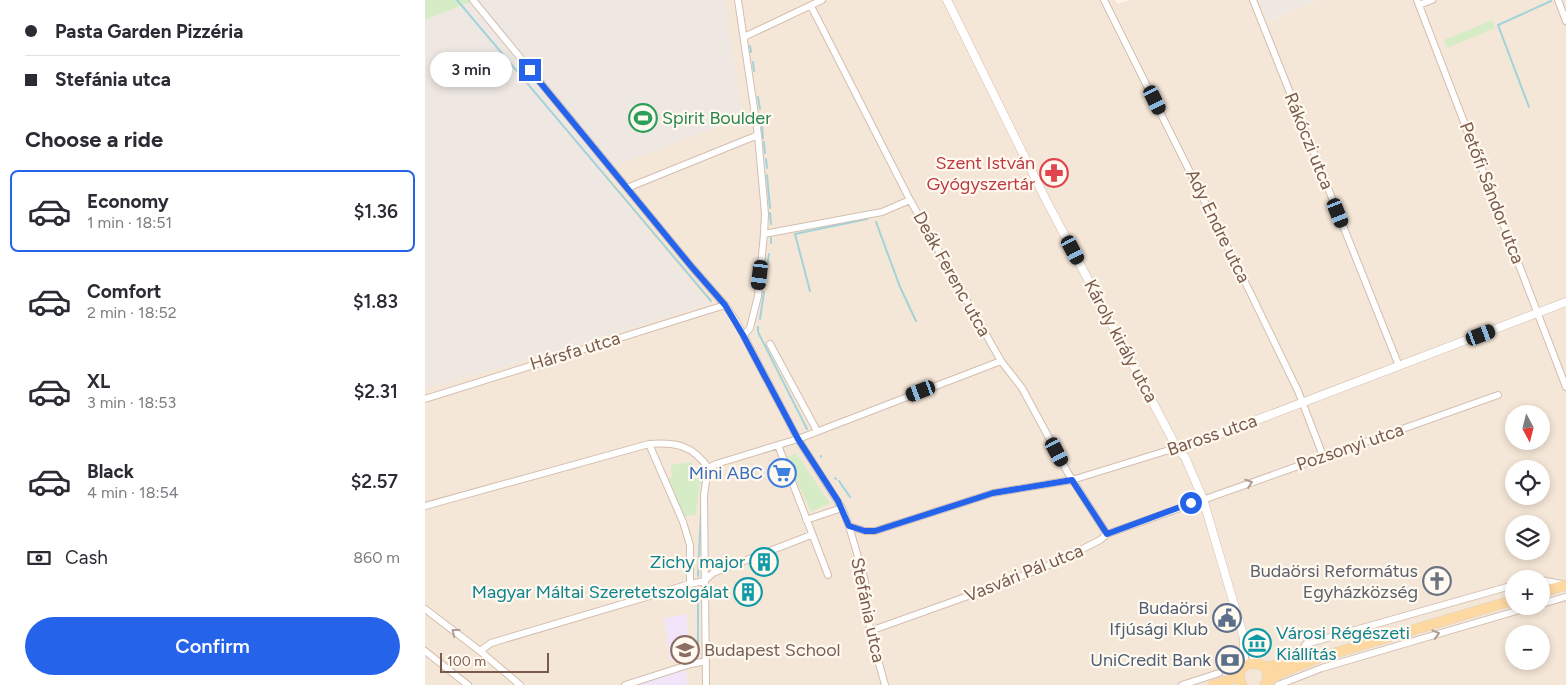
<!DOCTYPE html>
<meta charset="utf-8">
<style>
:root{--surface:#fff;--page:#f7f7f7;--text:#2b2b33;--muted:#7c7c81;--line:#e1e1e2;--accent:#2563eb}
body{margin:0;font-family:Figtree,sans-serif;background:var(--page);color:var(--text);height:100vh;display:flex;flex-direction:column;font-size:19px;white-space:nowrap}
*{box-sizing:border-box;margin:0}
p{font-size:16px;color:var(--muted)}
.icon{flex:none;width:28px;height:28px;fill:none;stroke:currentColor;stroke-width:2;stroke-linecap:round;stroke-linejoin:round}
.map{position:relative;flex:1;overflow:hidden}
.sheet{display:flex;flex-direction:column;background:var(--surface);width:425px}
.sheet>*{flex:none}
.guide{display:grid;align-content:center;height:110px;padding:0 25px;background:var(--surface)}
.needle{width:32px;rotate:173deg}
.tools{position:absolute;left:1080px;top:405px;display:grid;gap:10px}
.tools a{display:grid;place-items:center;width:45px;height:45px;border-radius:50%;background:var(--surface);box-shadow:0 2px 8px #0003;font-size:25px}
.scale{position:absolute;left:15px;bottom:12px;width:109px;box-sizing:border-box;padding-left:5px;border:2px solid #795a4b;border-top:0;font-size:14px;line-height:18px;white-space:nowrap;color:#795a4b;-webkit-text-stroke:4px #fff9f0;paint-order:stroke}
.end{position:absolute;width:22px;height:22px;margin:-11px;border:6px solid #2563eb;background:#fff;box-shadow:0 0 0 2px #fff}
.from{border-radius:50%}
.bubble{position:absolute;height:35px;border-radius:18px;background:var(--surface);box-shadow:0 2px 8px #0003;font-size:16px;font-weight:600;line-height:35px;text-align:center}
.car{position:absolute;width:15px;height:30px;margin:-15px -8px;border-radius:6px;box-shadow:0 0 4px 1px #0007;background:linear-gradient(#222 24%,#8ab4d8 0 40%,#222 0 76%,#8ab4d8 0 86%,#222 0)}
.guide b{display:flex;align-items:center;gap:18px;height:48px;font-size:19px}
.guide b+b{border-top:1px solid var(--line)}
.guide i{width:12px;height:12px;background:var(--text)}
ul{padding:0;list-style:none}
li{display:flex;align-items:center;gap:15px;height:82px;margin:0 10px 8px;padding:0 15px;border:2px solid transparent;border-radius:8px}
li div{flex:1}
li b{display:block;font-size:19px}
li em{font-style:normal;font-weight:600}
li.selected{border-color:var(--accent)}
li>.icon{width:45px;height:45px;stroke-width:1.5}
h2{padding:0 25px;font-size:22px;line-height:60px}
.pay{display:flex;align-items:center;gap:12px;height:55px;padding:0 25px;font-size:19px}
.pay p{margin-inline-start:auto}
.action{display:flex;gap:10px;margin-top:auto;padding:10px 25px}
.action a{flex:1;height:58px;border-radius:30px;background:var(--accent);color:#fff;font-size:20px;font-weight:600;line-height:58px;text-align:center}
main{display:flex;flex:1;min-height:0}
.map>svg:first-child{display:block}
</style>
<main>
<section class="sheet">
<div class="guide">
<b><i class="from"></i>Pasta Garden Pizzéria</b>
<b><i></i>Stefánia utca</b>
</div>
<h2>Choose a ride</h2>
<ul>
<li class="selected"><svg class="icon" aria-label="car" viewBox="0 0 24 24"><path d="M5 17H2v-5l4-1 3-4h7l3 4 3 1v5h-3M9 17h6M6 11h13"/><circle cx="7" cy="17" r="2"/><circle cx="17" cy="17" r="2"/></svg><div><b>Economy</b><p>1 min · 18:51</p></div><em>$1.36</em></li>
<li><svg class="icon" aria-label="car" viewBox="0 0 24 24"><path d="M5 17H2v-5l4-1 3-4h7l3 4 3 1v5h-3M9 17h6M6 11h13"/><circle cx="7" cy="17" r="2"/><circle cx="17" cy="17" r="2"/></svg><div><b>Comfort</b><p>2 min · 18:52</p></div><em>$1.83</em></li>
<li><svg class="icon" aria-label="car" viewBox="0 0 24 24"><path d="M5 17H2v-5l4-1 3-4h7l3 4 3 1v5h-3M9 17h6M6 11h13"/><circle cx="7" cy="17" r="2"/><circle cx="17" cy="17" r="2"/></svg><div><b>XL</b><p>3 min · 18:53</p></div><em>$2.31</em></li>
<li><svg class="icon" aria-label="car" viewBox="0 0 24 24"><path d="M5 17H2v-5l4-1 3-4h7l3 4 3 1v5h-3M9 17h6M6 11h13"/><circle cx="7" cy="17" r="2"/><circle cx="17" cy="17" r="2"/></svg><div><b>Black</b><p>4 min · 18:54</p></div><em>$2.57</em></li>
</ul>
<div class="pay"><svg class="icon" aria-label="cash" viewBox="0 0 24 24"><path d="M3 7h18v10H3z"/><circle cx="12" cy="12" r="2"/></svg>Cash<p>860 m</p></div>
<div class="action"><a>Confirm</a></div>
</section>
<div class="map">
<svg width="1141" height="685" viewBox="0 0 1141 685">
<rect width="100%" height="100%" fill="#fdf5e9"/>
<!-- residential -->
<path fill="#f5e7d7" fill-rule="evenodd" d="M299 0H690L693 4 704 0H835L844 21 895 0H1141V685H0V388L89 364 283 304 174 172 318 117ZM1089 414H1116V441H1089ZM1089 469H1116V496H1089ZM1089 524H1116V551H1089ZM1089 579H1116V606H1089ZM1089 634H1116V661H1089Z"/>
<!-- industrial -->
<path fill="#eee7e2" d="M51 0H299L318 117 174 172 283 304 89 364 0 388V20Z
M835 0H895L843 21Z"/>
<!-- education -->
<path fill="#f2e5fa" d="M262 614 263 655 245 661 239 618Z
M261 668 262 685H208Z"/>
<!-- green -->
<path fill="#d6ecc6" d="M0 0H51L0 20Z
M1067 20 1070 28 1022 48 1019 40Z
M371 453 405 503 386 512 361 458Z
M267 462 268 474 276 473 271 515 259 516 243 478 247 477 246 465Z"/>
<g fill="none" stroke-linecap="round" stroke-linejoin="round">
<!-- stream -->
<path stroke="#a2d3da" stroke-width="2" d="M32 0 286 301
M325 46 326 52
M328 62 329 71
M333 97 335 109
M1104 107 1073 25 1126 1
M335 114 336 123
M337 127 338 138
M339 142 340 153
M341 159 342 168
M342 175 345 208
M345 213 346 224
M451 222 475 287 491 321
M346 243V238
M342 268 344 254
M339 287 341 275
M385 291 370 234 442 219
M335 319 339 292
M333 327V332L382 429
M396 456V457
M410 478 411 479
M414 481 425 497
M273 576 278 471
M273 592V656"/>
<defs>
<path id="minor" d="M48 0 266 266 300 305 311 321 373 439 417 508 424 526 440 581 445 631 460 685
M313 0 333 135 340 214 339 234 333 296 325 328 319 335
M679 0 825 292 873 391 898 456
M828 0 974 366
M992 0 1141 387
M1133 0 1141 21
M994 5 1007 0
M386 6 485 200 576 361 597 388 643 473 682 534
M319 37 397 0
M202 188 333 135
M339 234 457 212 485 200
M345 344 392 431
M0 399 300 305
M224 444 258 522 265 545V584
M353 445 403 575
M283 468 291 464 373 439 576 361
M0 506 224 444C250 442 268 445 283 468
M381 520 417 508
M424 526 440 531H450L568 493 647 480 741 451 753 450
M1116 580 1137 584
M1116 604 1141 597
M0 609 55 651 95 685
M445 631 574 585 632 562 675 540 682 534 1073 395
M0 651 43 685
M55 651 66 643 265 584 279 581 288 573 386 535
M872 662 871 658 881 644 1089 585
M200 685 266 664 281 661
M281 685 279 495 283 468
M757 685 794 673
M853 685 897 668 1108 606"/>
<path id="tertiary" d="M522 0 621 200 753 450 760 457 778 499 819 638 832 663
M753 450 1141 302
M819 640V666"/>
<path id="primary" d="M1116 592 1141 585
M839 667 872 662
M842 682 855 673 893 658 1089 600
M788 685 805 680 815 673
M817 685C802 657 855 656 840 685"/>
</defs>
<!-- minor casing -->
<use href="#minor" stroke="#d3beb0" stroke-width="8"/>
<!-- tertiary casing -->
<use href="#tertiary" stroke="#d3beb0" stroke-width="9"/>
<!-- primary casing -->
<use href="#primary" stroke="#dcd4d0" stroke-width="11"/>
<!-- minor -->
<use href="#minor" stroke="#fff" stroke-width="6"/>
<!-- tertiary -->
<use href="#tertiary" stroke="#fff" stroke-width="8"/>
<!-- primary -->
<use href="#primary" stroke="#fdd8a0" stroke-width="10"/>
</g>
<!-- one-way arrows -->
<defs><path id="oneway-chevron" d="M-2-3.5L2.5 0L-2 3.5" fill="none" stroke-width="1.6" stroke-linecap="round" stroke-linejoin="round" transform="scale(1.25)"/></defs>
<g stroke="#af9c93">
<use href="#oneway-chevron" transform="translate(824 483) rotate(-20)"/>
<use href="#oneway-chevron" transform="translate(30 632) rotate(-142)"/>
<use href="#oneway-chevron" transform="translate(1011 634) rotate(-16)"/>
</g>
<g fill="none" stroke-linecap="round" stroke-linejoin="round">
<!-- route -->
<path stroke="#2563eb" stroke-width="6" d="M105 70 266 266 300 305 318 335 373 439 413 501 424 526 440 531H450L568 493 647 480 682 534 766 503"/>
</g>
<!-- icons -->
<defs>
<symbol id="stadium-ring" viewBox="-11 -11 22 22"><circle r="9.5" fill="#fff9f0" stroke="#2e9e5b" stroke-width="1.5"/><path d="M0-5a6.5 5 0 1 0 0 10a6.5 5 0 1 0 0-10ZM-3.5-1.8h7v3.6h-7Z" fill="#2e9e5b"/></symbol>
<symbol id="pharmacy-ring" viewBox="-11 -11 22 22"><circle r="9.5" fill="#fff9f0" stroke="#e0444e" stroke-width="1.5"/><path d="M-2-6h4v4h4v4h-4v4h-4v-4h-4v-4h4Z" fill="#e0444e"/></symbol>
<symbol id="supermarket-ring" viewBox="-11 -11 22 22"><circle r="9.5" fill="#fff9f0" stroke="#3f7fe0" stroke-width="1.5"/><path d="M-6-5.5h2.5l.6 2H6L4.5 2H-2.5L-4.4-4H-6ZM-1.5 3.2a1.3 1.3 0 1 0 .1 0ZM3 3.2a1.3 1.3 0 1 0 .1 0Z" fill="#3f7fe0"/></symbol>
<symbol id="building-ring" viewBox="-11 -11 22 22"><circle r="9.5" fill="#fff9f0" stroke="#0f9aa8" stroke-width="1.5"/><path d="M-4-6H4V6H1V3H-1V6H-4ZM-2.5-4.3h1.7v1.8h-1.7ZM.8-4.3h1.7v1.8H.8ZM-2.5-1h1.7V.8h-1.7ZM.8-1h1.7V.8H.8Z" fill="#0f9aa8"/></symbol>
<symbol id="church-ring" viewBox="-11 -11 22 22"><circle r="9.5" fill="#fff9f0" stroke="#6b7280" stroke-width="1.5"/><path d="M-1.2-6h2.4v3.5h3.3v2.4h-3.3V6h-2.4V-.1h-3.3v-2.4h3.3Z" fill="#6b7280"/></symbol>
<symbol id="civic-ring" viewBox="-11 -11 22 22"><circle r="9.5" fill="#fff9f0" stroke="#5c6f8a" stroke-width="1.5"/><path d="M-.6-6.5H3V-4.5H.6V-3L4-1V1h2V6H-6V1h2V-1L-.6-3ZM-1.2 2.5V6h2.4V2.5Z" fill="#5c6f8a"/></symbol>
<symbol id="museum-ring" viewBox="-11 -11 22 22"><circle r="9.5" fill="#fff9f0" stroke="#0f9aa8" stroke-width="1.5"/><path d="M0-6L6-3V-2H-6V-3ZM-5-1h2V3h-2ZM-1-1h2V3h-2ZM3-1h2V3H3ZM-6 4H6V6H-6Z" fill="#0f9aa8"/></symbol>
<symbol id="school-ring" viewBox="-11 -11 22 22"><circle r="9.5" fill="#fff9f0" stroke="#8d6e63" stroke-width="1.5"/><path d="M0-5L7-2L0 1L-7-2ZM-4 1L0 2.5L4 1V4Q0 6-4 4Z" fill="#8d6e63"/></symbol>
<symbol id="bank-ring" viewBox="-11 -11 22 22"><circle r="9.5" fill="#fff9f0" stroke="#5c6f8a" stroke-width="1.5"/><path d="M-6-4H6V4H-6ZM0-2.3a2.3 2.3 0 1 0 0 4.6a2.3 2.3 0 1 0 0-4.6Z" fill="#5c6f8a"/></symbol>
</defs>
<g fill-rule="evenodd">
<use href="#stadium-ring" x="202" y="102" width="32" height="32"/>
<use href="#pharmacy-ring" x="613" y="157" width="32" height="32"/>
<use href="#supermarket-ring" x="341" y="457" width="32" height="32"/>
<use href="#building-ring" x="323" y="546" width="32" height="32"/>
<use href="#church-ring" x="996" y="565" width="32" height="32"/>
<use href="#building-ring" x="307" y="576" width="32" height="32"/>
<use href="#civic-ring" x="786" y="602" width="32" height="32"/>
<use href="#museum-ring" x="816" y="627" width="32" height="32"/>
<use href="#school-ring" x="244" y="634" width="32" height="32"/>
<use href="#bank-ring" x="789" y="644" width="32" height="32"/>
</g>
<g text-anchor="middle" stroke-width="4.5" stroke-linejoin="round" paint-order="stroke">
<!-- leisure labels -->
<g font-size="18" fill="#27864d" stroke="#fff9f0" text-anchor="start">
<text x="237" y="124">Spirit Boulder</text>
</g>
<!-- street labels -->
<g font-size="18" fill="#795a4b" stroke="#fff9f0">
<text transform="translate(884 141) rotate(68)" y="6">Rákóczi utca</text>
<text transform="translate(1067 193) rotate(69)" y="6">Petőfi Sándor utca</text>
<text transform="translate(793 226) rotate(64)" y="6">Ady Endre utca</text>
<text transform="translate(527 274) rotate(61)" y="6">Deák Ferenc utca</text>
<text transform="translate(696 341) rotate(62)" y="6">Károly király utca</text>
<text transform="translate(150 351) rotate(-17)" y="6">Hársfa utca</text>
<text transform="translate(787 435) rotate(-19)" y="6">Baross utca</text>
<text transform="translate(925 447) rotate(-19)" y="6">Pozsonyi utca</text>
<text transform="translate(599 573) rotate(-22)" y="6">Vasvári Pál utca</text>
<text transform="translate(443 610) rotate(78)" y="6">Stefánia utca</text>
</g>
<!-- health labels -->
<g font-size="18" fill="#be3a42" stroke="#fff9f0" text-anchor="end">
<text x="610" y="169">Szent István<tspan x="610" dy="21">Gyógyszertár</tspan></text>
</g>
<!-- shop labels -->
<g font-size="18" fill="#366cbe" stroke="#fff9f0" text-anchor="end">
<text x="338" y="479">Mini ABC</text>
</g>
<!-- culture labels -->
<g font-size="18" fill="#0d838f" stroke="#fff9f0" text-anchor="end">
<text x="320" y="568">Zichy major</text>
<text x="304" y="598">Magyar Máltai Szeretetszolgálat</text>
<text x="851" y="639" text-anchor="start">Városi Régészeti<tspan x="851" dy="21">Kiállítás</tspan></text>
</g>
<!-- worship labels -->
<g font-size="18" fill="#5b616d" stroke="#fff9f0" text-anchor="end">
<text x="993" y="577">Budaörsi Református<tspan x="993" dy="21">Egyházközség</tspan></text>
</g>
<!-- service labels -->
<g font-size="18" fill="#4e5e75" stroke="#fff9f0" text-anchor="end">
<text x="783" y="614">Budaörsi<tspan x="783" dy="21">Ifjúsági Klub</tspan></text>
<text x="786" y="666">UniCredit Bank</text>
</g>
<!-- education labels -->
<g font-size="18" fill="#785e54" stroke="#fff9f0" text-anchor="start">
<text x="279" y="656">Budapest School</text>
</g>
</g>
</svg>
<div class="tools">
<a><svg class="needle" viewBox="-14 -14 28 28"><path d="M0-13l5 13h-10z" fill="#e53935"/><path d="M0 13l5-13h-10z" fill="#7c7c81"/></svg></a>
<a><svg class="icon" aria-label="locate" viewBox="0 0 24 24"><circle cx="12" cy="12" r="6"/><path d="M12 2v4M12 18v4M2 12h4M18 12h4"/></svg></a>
<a><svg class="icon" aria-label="layers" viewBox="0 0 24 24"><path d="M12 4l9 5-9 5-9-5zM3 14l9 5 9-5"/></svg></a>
<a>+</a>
<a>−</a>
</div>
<div class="scale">100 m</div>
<i class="end from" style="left:766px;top:503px"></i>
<i class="end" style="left:105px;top:70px"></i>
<div class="bubble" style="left:5px;top:52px;width:82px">3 min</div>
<i class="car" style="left:730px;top:100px;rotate:154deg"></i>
<i class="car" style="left:913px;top:213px;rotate:158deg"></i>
<i class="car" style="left:648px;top:250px;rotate:152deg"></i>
<i class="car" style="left:335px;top:275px;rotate:187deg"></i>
<i class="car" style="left:1056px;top:335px;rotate:69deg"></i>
<i class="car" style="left:496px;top:391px;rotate:249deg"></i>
<i class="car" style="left:632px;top:452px;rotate:152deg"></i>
</div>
</main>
